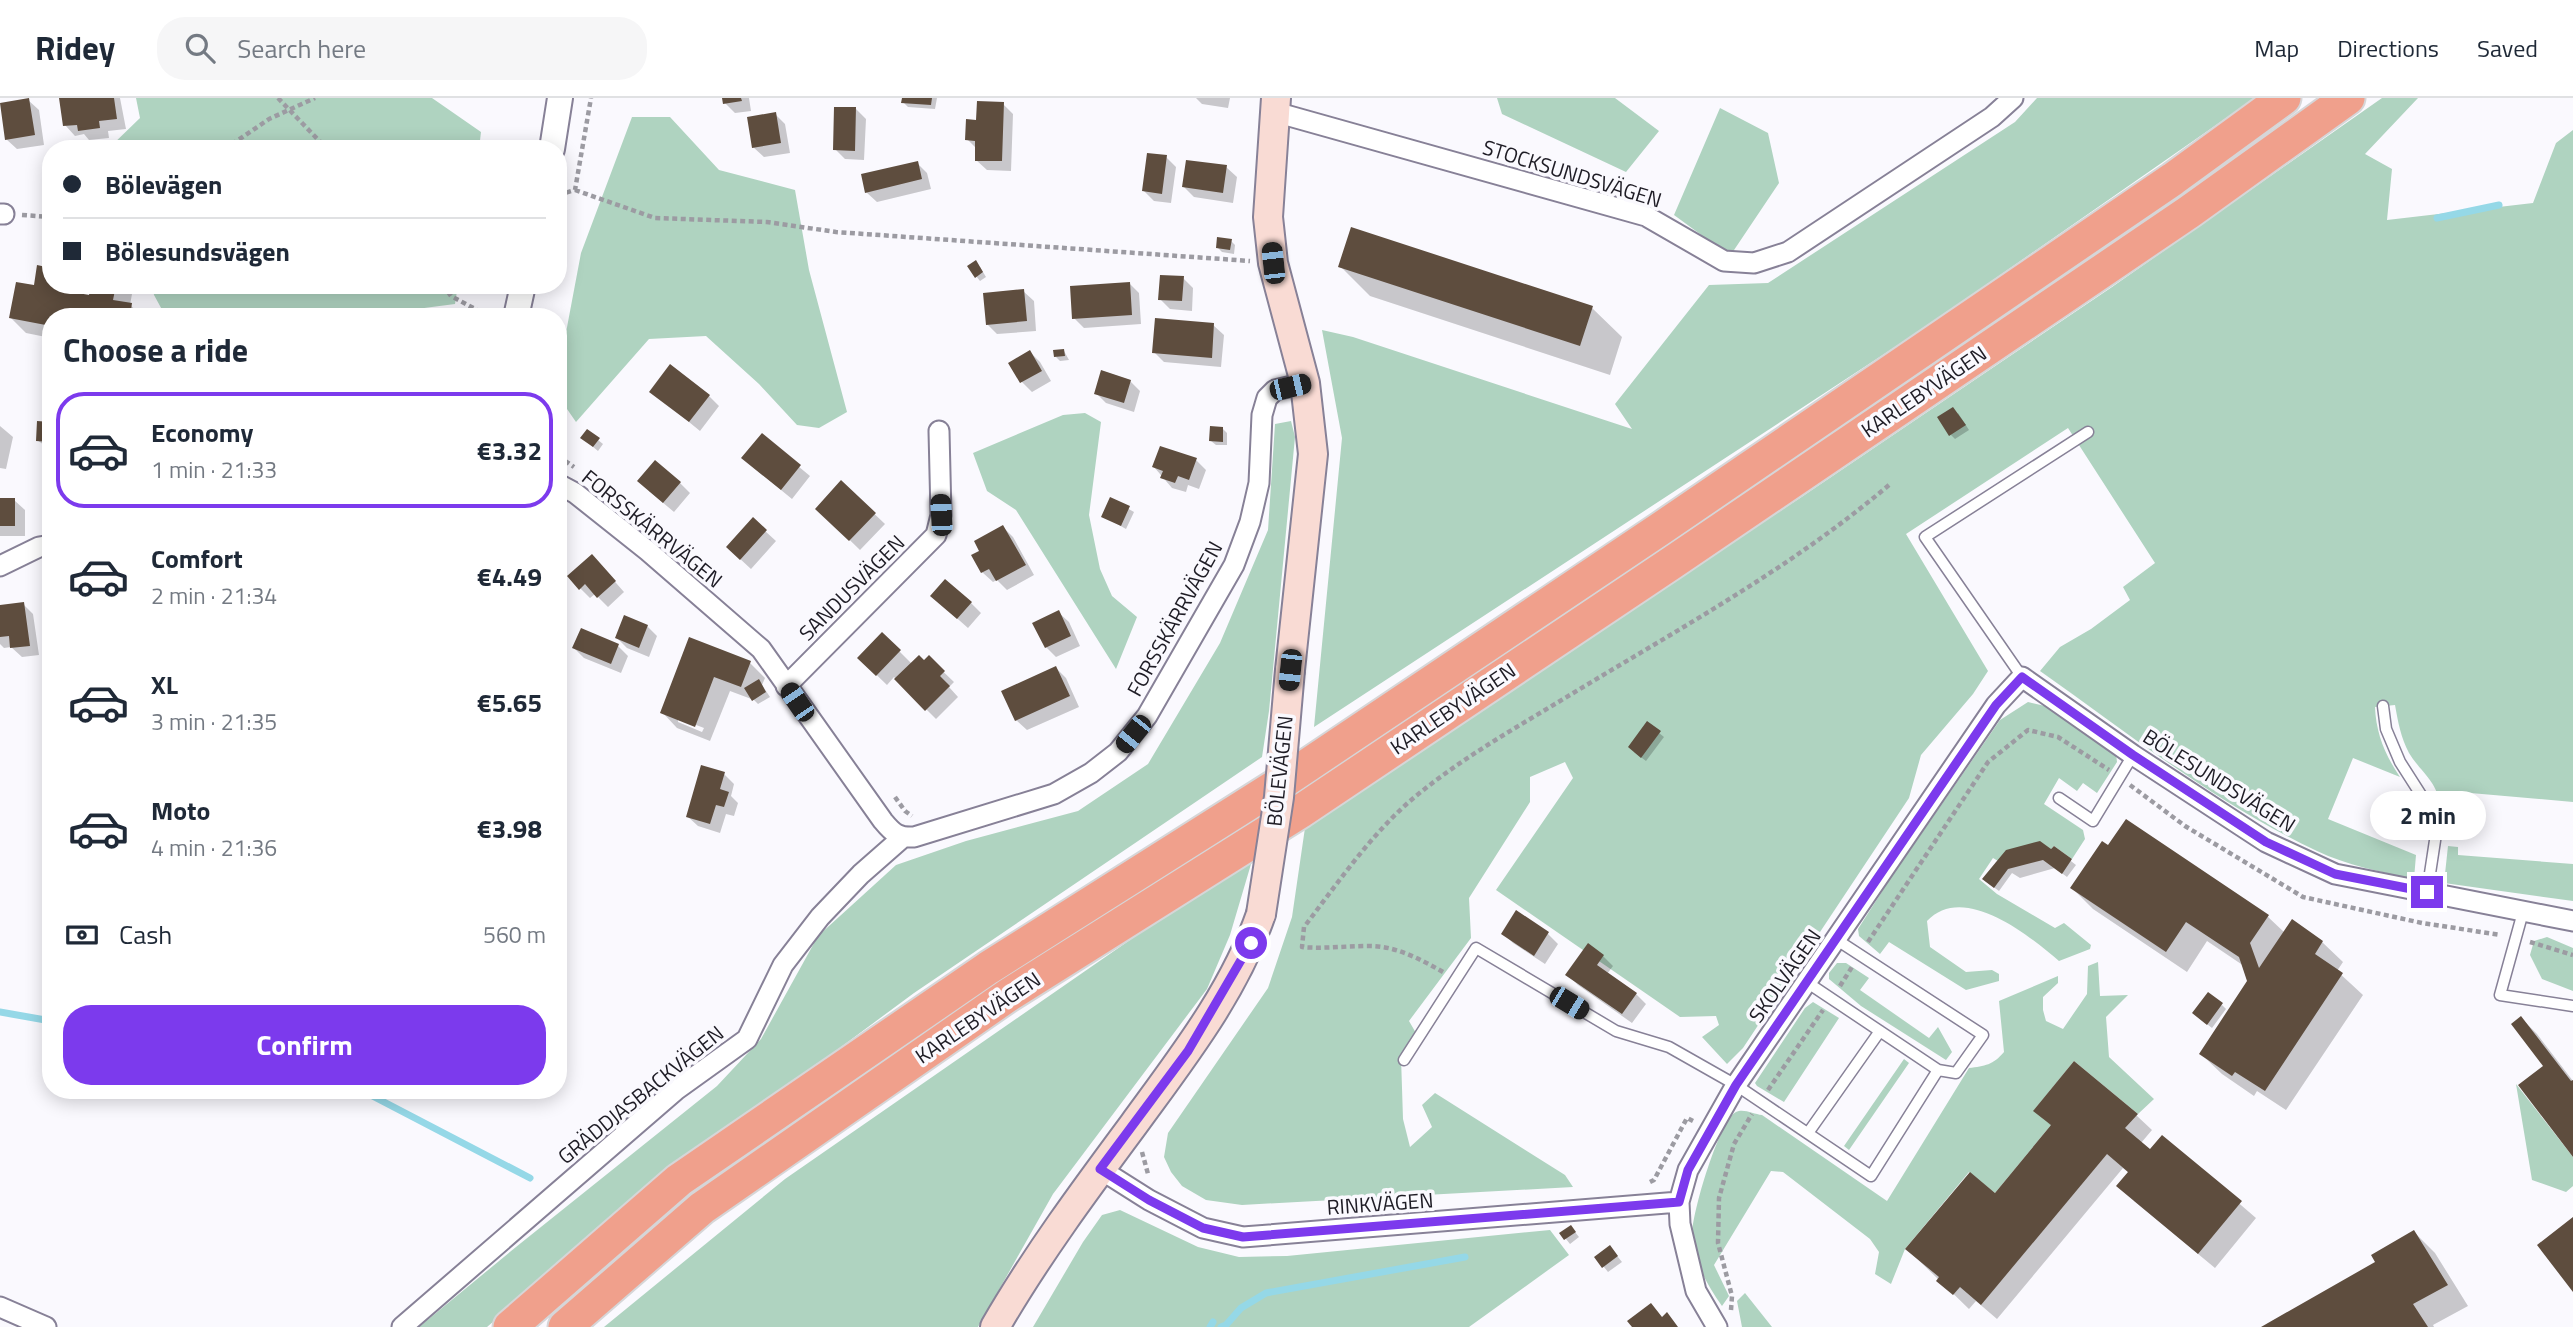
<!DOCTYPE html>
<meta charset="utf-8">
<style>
:root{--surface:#fff;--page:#f6f6f7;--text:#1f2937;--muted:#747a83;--line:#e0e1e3;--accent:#7c3aed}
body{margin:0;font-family:"Titillium Web",sans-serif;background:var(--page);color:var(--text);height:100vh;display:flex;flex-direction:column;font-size:26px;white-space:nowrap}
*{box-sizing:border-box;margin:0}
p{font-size:23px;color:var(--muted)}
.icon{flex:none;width:38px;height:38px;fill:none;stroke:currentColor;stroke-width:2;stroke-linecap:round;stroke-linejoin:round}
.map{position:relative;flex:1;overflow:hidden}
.drawer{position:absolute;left:42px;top:210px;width:525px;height:791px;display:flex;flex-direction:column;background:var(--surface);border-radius:28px;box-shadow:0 4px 18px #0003}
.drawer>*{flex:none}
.hud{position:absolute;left:42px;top:42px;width:525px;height:154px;border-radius:28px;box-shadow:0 4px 18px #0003;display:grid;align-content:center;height:154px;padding:0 21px;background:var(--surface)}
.end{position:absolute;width:32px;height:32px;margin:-16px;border:9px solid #7c3aed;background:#fff;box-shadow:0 0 0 4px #fff}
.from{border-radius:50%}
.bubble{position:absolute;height:49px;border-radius:24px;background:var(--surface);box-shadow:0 4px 18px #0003;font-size:23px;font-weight:700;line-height:49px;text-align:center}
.car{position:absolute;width:21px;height:42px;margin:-21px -10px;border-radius:9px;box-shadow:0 0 5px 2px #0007;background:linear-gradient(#222 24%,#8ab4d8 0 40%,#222 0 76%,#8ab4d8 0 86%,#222 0)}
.hud b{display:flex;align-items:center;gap:24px;height:66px;font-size:26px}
.hud b+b{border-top:2px solid var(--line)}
.hud i{width:18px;height:18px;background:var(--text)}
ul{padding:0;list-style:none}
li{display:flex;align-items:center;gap:21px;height:116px;margin:0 14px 10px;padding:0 7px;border:4px solid transparent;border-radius:28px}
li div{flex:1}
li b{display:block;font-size:26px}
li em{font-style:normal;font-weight:700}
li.current{border-color:var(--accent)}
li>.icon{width:63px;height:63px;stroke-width:1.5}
h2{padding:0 21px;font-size:32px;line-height:84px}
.pay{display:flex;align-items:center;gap:18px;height:77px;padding:0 21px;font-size:26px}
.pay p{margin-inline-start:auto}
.action{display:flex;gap:14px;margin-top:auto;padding:14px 21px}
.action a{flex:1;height:80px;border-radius:28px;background:var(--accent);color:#fff;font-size:28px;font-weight:700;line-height:80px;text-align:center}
header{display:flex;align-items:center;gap:42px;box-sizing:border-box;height:98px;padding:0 35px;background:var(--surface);border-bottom:2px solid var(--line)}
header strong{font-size:33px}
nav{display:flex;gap:38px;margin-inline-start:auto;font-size:24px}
.search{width:490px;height:63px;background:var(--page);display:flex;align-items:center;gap:18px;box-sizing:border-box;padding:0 24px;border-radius:28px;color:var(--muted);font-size:26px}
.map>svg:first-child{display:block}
</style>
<header>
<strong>Ridey</strong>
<div class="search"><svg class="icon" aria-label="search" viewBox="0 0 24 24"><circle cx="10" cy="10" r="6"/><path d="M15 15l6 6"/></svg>Search here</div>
<nav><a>Map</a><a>Directions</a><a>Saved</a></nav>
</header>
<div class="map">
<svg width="2573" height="1229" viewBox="0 0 2573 1229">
<rect width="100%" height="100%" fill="#faf9fe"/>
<!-- green -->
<path fill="#afd3c0" d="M136 0H432L481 34 479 51H108L140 20Z
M1497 0H1615L1659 33 1626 74 1502 16Z
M2037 0H2255L1924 230 1314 629 1342 340 1322 232 1353 239 1632 331 1615 306 1709 187 1768 185 2015 24Z
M2382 0H2418L2365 56 2392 71 2387 122 2533 105 2556 45 2573 32V704L2459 694 2457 713 2439 711C2441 686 2421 675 2409 655 2401 640 2398 624 2395 607L2375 609C2376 635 2385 657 2400 679L2353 660 2328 721 2416 757 2414 781C2382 774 2346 767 2317 753 2217 706 2129 636 2040 573L2060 549 2091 531 2130 502 2123 489 2155 465 2068 330 1906 436 1988 573 1973 596 1921 657 1909 700 1743 950 1727 966 1702 939 1719 927 1716 918 1680 919 1496 792 1573 680 1565 664 1530 679V704L1469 800 1471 840 1409 923 1420 942 1401 959 1403 1021 1410 1049 1432 1029 1422 1007 1435 995 1565 1077 1573 1089 1242 1107 1206 1102 1182 1088 1171 1074 1164 1059 1168 1035 1268 890 1292 819 1306 723 1800 400 2112 189Z
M1720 10 1768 35 1779 85 1730 158 1674 117Z
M632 19H670L719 72 795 92 809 172 847 314 819 330 797 327 759 286 706 238 649 241 576 324 558 298V277L581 155Z
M152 187H458L455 206 355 219H166L154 197Z
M1085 315 1101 324 1089 417 1100 471 1112 498 1137 519 1116 571 1016 412 987 393 973 355 1063 317Z
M1291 323 1295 339 1269 613 1262 659 914 895 649 1091 487 1229H419L516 1149 717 988 761 941 818 838 896 767 966 743 1078 713 1148 666 1220 545 1268 432 1275 326Z
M2028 604 2045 608 2116 656 2117 664 2097 695 2083 685 2077 693 2059 680 2044 706 2083 732 2085 741 2072 761 2054 748 2051 751 1998 763 1993 760 1979 781 1997 796 2055 830 2064 825 2091 847 2090 851 2059 863C2029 837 1963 784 1927 823L1930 849 1966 874 1992 872 1999 876V883L1966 892 1889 844 1880 856 1859 838 1858 831 1890 781 2000 622Z
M2448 748 2458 749V757L2573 766V803L2444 785Z
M1254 756 1230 837 1207 891 1053 1096 978 1229H604L785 1081Z
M2547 839 2573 850V893L2542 881 2530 857 2534 843Z
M2098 864 2100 898 2128 897 2106 919 2109 959 2154 1001 2138 1016 2074 963 2034 1012 2051 1027 1995 1095 1969 1074 1905 1151 1891 1186 1875 1176 1879 1154 1870 1141 1783 1074 1771 1073 1714 1167 1729 1198 1722 1208C1709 1190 1696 1167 1692 1145 1688 1126 1719 1022 1736 1014 1743 1010 1754 1016 1762 1017L1887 1103 1969 970C1985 968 1993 967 2004 954L1999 903 2058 878V885L2043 899V912L2046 923 2063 931 2087 896 2088 868Z
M1837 865H1846L1869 880 1860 892 1929 940 1938 929 1952 954 1946 962 1861 908 1829 881V875Z
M1813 904 1839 920 1784 1004 1757 988 1755 985 1805 910Z
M1904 961 1909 965 1849 1052 1844 1048Z
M2516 986 2573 1059V1088L2566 1094 2532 1082Z
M1120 1112 1198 1149 1239 1159 1287 1158 1550 1132 1569 1157 1469 1229H1033L1083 1144 1102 1117Z
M1745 1195 1772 1229H1742L1737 1203Z"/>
<!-- shadow -->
<path fill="#0003" fill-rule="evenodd" d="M61 0H120L126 31 108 33 109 40 89 42 84 36 75 38 65 27Z
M724 0H749L751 13 735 15 725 5Z
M903 0H937L935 11 908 9 903 4Z
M1196 0H1230L1228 10 1202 6Z
M28 2 39 12 44 47 17 51 6 41Z
M1003 6 1013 16 1011 73 987 72 976 62 977 51 967 41 978 24Z
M856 11 866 21 864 62 845 61 835 51Z
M775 16 785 26 790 55 764 59 753 49Z
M1166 59 1176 69 1171 105 1154 103 1143 92Z
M917 65 927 75 931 91 877 104 866 94Z
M1226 69 1237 79 1233 105 1194 99 1184 89Z
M1231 143 1235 147 1234 156 1222 154 1218 150Z
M1340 168 1592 210 1622 239 1610 277 1370 198Z
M980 169 986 179 980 183 976 178Z
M1183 180 1193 190 1192 213 1170 211 1160 201Z
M1129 185 1139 195 1141 226 1084 230 1074 220Z
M51 187H73V196L90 199 92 187H123L132 196 130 207 143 219H51V240L26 235 11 220 35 189Z
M1023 193 1034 203 1036 233 997 236 987 226Z
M1213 227 1224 237 1221 269 1164 264 1154 254Z
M1064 253 1069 262 1060 263 1056 259Z
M1030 254 1040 264 1051 283 1032 294 1022 284 1011 266Z
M1130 283 1140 293 1134 314 1106 305 1096 295Z
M651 293 709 298 719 308 700 333Z
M1958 315 1969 332 1955 341 1951 337Z
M51 326V352L37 342Z
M0 328 13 339 6 371 0 370Z
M1222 330 1227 335V347H1216L1211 343Z
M762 338 810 378 792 401 754 370Z
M598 342 603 346 598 353 587 344Z
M1196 362 1206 372 1199 391 1188 387 1186 394 1172 390 1154 369Z
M680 385 690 395 674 414 649 393Z
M842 385 885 426 860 452 827 420Z
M1111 401 1134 414 1126 431 1103 418Z
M0 402H14L25 412V438H0Z
M753 422 776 443 751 471 738 459Z
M1003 429 1013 439 1034 477 1007 492 997 482 993 484 982 474Z
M602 469 624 494 608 509 595 496 590 500 580 490Z
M971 505 981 515 968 530 943 508Z
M23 506 33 516 39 557 22 559 11 549 4 550 0 546V509Z
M1058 514 1069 524 1080 548 1056 559 1046 549Z
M647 528 657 538 649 559 627 550 617 540Z
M882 536 912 566 924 564 929 560 954 584 949 589 958 599 936 621 894 579 887 587 859 560Z
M690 542 750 565 765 580 762 587 770 599 758 606 754 602 730 593 710 643 677 630 662 614ZM678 620 704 630 702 634 678 624Z
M618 548 628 558 621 575 584 560 574 550Z
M1056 570 1066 580 1079 609 1027 632 1016 622 1003 594Z
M1648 626 1664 639 1646 663 1634 654Z
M724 676 734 686 731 698 738 705 734 718 726 716 720 735 698 728 687 718Z
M2054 750 2076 767 2067 779 2055 770 2020 780 2012 775 1999 793 1988 785 1996 764 2051 754Z
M2072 790 2267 818 2285 835 2322 844 2343 864 2337 873 2363 897 2286 1012 2257 993 2254 998 2222 976 2201 956 2249 883 2244 868 2207 843 2187 874 2093 811Z
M1517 815 1548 836 1558 846 1545 866 1513 845 1503 835Z
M1603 858 1613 868 1607 876 1636 896 1646 906 1632 925 1578 887 1568 877Z
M2222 907 2226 911 2212 930 2199 920Z
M2521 920 2537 936 2573 983V1056L2546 968Z
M2036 1012 2136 1017 2152 1032 2141 1045 2150 1053 2162 1039 2256 1120 2215 1170 2134 1103 2129 1075 2123 1070 1997 1221 1976 1203 1969 1211 1907 1151 1995 1097 2052 1029Z
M1575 1134 1579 1139 1570 1146 1562 1136Z
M2414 1134 2435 1155 2468 1208 2433 1227 2434 1229H2265L2378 1165Z
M1614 1154 1622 1164 1608 1174 1596 1159Z"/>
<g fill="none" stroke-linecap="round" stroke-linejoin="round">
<!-- stream -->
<path stroke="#95d8e7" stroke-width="7" d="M2437 120 2499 107
M0 914 51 923
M361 992 530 1080
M1210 1229 1213 1224
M1221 1229 1226 1227 1241 1210 1266 1195 1465 1159"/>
</g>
<!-- building -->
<path fill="#5e4d3e" d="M29 0 35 37 5 42 0 5Z
M59 0H114L117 21 99 23 100 30 78 33 77 27 63 28Z
M722 0H741L742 3 723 6Z
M902 0H932L931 7 901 5Z
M977 3 1004 4 1002 63H975V43L965 42 966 21 976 22Z
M834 9H856L855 53 833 52Z
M776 14 781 45 752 50 747 19Z
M1147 55 1167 57 1162 96 1142 93Z
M1186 62 1227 67 1223 95 1182 89Z
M918 63 922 81 865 95 861 76Z
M1351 129 1593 208 1580 248 1338 169Z
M1217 139 1232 141 1230 152 1216 150Z
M976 162 983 174 975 180 967 168Z
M37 167 51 170V187H56V191L89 197 91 187H116L113 202 132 205 130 219H51V228L9 220 16 184 34 187Z
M1160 177 1184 178 1182 203 1158 202Z
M1130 184 1132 217 1072 221 1070 188Z
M1024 191 1027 223 986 227 983 195Z
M1155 220 1214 225 1212 260 1152 255Z
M1064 251 1065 258 1054 259 1053 252Z
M1030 252 1042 273 1020 285 1008 265Z
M670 266 710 297 689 324 649 294Z
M1101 272 1131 282 1124 305 1094 296Z
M1953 309 1966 327 1949 338 1937 319Z
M37 323 51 324V344L36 343Z
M1210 328 1223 329V344L1209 343Z
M587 331 600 340 593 349 580 340Z
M762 335 801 367 781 392 741 360Z
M1160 348 1197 360 1189 382 1178 378 1175 385 1160 380 1163 373 1152 369Z
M655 362 681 384 663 405 637 383Z
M841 382 876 415 849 443 815 411Z
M1110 399 1130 408 1121 428 1101 419Z
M0 400H15V428H0Z
M753 419 767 432 740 462 726 449Z
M1003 427 1026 467 996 483 989 471 981 475 971 457 979 453 974 443Z
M592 456 616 483 597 500 585 486 579 492 567 478Z
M945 481 972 504 957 521 930 498Z
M24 504 30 548 10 550 9 538 0 539V507Z
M1059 512 1071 538 1045 550 1032 525Z
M624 517 648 527 639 550 615 540Z
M581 530 619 546 611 566 572 550Z
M882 534 901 552 876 578 857 560Z
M689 539 751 563 741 589 714 579 695 629 660 615Z
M919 557 924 562 929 557 945 573 940 578 950 588 925 613 894 581Z
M1056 568 1070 598 1015 623 1001 593Z
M759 581 766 594 752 603 744 590Z
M1647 623 1661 633 1641 660 1628 649Z
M701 667 725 674 720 691 729 694 724 709 716 707 710 726 686 719Z
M2126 721 2269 817 2250 845 2259 870 2292 821 2323 843 2315 856 2343 875 2265 993 2235 974 2232 978 2199 956 2247 883 2239 859 2186 824 2166 854 2070 790 2102 743 2108 747Z
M2040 743 2051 751 2054 748 2072 761 2062 776 2043 762 2008 771 1994 790 1982 781 2006 752Z
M1516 812 1549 834 1534 858 1501 836Z
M1588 845 1604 857 1597 867 1637 895 1622 916 1565 877Z
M2208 894 2223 905 2207 927 2192 915Z
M2521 918 2571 983 2573 982V1059L2518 987 2543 968 2511 926Z
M2074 963 2138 1016 2125 1030 2150 1051 2162 1037 2242 1103 2198 1156 2116 1088 2128 1074 2107 1056 1981 1207 1960 1189 1953 1197 1936 1183 1939 1179 1905 1151 1970 1074 1995 1095 2051 1027 2033 1013Z
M2573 1119V1194L2537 1147Z
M1571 1127 1576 1134 1564 1142 1559 1135Z
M2414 1132 2448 1187 2413 1206 2428 1229H2261L2375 1164 2371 1157Z
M1610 1147 1618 1158 1602 1170 1594 1159Z
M1651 1205 1662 1219 1667 1214 1678 1229H1632L1627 1223Z"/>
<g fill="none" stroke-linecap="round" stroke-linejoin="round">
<defs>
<path id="service" d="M2022 579 1925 439 2088 334
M2383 608 2386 631 2400 664 2430 711 2436 736 2427 795
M2059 700 2093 723 2133 657
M2523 814 2500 897 2573 908
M1837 842 1983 937 1956 975 1938 972
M1404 962 1476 850 1616 933 1669 949 1736 987 1871 1078 1938 972 1808 885
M1808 1035 1880 933"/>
<path id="minor" d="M1275 14 1646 118 1724 163 1754 165 1788 154 1992 19 2013 0
M0 116H4
M558 386 575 395 648 453 761 551 883 723C893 735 898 740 914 739L1054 696 1091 675 1118 654 1147 618 1234 467 1250 424 1259 385 1262 317 1267 300 1275 292 1305 285
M0 468 39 449 51 447
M786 588 936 437 941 417 939 333
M1100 1071 1149 1102 1203 1130 1243 1139 1679 1104
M0 1209 46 1229
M402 1229 676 992 747 941 783 867 820 819 861 776 902 740
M1717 1229 1696 1193 1680 1126 1679 1104 1688 1072 1736 987 1996 607 2022 579 2133 657 2266 744 2335 776 2573 823"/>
<path id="tertiary" d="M552 51 560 0
M516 219 523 187"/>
<path id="secondary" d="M1276 0 1268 119 1273 165 1305 285 1313 356 1290 572
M995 1229C1036 1158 1085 1092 1134 1026 1182 960 1234 894 1261 816"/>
<path id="trunk" d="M510 1229 679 1082 988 870 1287 681 1660 431 2173 81 2284 0
M565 1229 702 1110 1007 898 1301 713 1673 464 2189 114 2348 0"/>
</defs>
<!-- service casing -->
<use href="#service" stroke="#878197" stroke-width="13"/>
<!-- minor casing -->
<use href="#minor" stroke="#878197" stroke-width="23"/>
<!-- tertiary casing -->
<use href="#tertiary" stroke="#878197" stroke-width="28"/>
<!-- secondary casing -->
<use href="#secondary" stroke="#878197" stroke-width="32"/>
<!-- trunk casing -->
<use href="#trunk" stroke="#d6d6d8" stroke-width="37"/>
<!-- path -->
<path stroke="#9c9ba2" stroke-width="4.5" stroke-dasharray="5 3.5" stroke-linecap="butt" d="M278 0 327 51
M225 51 269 21 315 0
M575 92 655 120 767 124 836 134 1250 163
M558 97 575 92 591 0
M22 117 51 119
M443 187 451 198 490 219
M558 358 574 369
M2130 687 2185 728 2303 799 2422 825 2501 837
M895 699 905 713 912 718
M1868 844 1988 664 2028 632 2058 639 2109 672
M2530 844 2573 857
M1443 874C1420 861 1394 847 1367 848 1344 848 1324 851 1302 849L1304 829C1337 786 1369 739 1410 703 1457 663 1512 632 1565 600 1675 533 1790 471 1889 387
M1840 888 1852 869
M1768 992 1823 912
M1142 1054 1148 1076
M1650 1084 1654 1082 1687 1020 1693 1023
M1731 1212 1732 1198 1718 1145 1719 1100 1734 1046 1752 1016"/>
<!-- service -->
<use href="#service" stroke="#fff" stroke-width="10"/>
<!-- minor -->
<use href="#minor" stroke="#fff" stroke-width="19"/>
<!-- tertiary -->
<use href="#tertiary" stroke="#fff" stroke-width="24"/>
<!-- secondary -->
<use href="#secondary" stroke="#f9dbd4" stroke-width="28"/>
<!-- trunk -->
<use href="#trunk" stroke="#f0a08c" stroke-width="33"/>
<defs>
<path id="secondary-bridge" d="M1261 816 1279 699 1290 572"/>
</defs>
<!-- secondary-bridge casing -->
<use href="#secondary-bridge" stroke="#878197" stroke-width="32" stroke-linecap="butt"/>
<!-- secondary-bridge -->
<use href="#secondary-bridge" stroke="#f9dbd4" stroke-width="28"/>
</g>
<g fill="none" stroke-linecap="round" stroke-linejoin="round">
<!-- route -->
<path stroke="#7c3aed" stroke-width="9" d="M1251 845 1188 953 1100 1071 1149 1102 1203 1130 1243 1139 1679 1104 1688 1072 1736 987 1996 607 2022 579 2133 657 2266 744 2335 776 2427 794"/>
</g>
<g text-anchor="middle" stroke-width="7" stroke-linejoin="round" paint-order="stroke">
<!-- street labels -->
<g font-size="21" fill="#1e1c25" stroke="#faf9fe">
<text transform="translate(1572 76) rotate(17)" y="7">STOCKSUNDSVÄGEN</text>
<text transform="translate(1924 294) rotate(-34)" y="7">KARLEBYVÄGEN</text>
<text transform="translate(652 431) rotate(39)" y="7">FORSSKÄRRVÄGEN</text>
<text transform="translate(852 490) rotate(-45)" y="7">SANDUSVÄGEN</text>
<text transform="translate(1175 521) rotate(-61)" y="7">FORSSKÄRRVÄGEN</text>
<text transform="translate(1453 611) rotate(-34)" y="7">KARLEBYVÄGEN</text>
<text transform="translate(1280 673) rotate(-84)" y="7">BÖLEVÄGEN</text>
<text transform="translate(2219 683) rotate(32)" y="7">BÖLESUNDSVÄGEN</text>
<text transform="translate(1785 878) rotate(-55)" y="7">SKOLVÄGEN</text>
<text transform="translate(978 920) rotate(-34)" y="7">KARLEBYVÄGEN</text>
<text transform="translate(641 997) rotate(-39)" y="7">GRÄDDJASBACKVÄGEN</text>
<text transform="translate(1380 1106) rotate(-4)" y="7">RINKVÄGEN</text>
</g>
</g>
</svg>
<i class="end from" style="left:1251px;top:845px"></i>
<i class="end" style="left:2427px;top:794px"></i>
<div class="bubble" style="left:2370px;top:693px;width:116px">2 min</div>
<i class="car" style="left:1273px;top:165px;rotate:354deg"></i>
<i class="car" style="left:1290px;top:289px;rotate:77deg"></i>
<i class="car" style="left:941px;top:417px;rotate:357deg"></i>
<i class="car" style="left:1290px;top:572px;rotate:186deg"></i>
<i class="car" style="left:797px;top:604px;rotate:326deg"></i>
<i class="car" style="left:1133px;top:636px;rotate:219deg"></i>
<i class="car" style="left:1569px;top:905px;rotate:121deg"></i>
<div class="hud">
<b><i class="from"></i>Bölevägen</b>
<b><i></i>Bölesundsvägen</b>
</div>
<section class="drawer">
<h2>Choose a ride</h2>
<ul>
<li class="current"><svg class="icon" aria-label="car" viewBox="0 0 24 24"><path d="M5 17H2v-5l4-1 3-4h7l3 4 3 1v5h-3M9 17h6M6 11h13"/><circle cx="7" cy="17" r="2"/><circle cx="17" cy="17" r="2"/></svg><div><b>Economy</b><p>1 min · 21:33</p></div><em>€3.32</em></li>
<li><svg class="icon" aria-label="car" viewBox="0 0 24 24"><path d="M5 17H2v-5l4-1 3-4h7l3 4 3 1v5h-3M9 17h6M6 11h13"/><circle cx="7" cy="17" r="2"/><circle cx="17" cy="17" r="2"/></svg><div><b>Comfort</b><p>2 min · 21:34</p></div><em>€4.49</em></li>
<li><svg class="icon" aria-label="car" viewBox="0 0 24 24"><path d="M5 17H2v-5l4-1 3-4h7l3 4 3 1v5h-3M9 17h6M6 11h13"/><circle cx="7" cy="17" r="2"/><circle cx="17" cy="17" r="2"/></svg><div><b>XL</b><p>3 min · 21:35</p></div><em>€5.65</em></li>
<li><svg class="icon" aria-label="car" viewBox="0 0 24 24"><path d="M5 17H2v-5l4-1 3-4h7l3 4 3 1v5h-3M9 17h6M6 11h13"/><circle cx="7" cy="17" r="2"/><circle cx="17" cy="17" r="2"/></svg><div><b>Moto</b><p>4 min · 21:36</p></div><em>€3.98</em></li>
</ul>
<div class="pay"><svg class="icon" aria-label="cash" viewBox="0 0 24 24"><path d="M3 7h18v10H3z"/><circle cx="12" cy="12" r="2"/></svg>Cash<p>560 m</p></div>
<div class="action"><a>Confirm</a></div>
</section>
</div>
